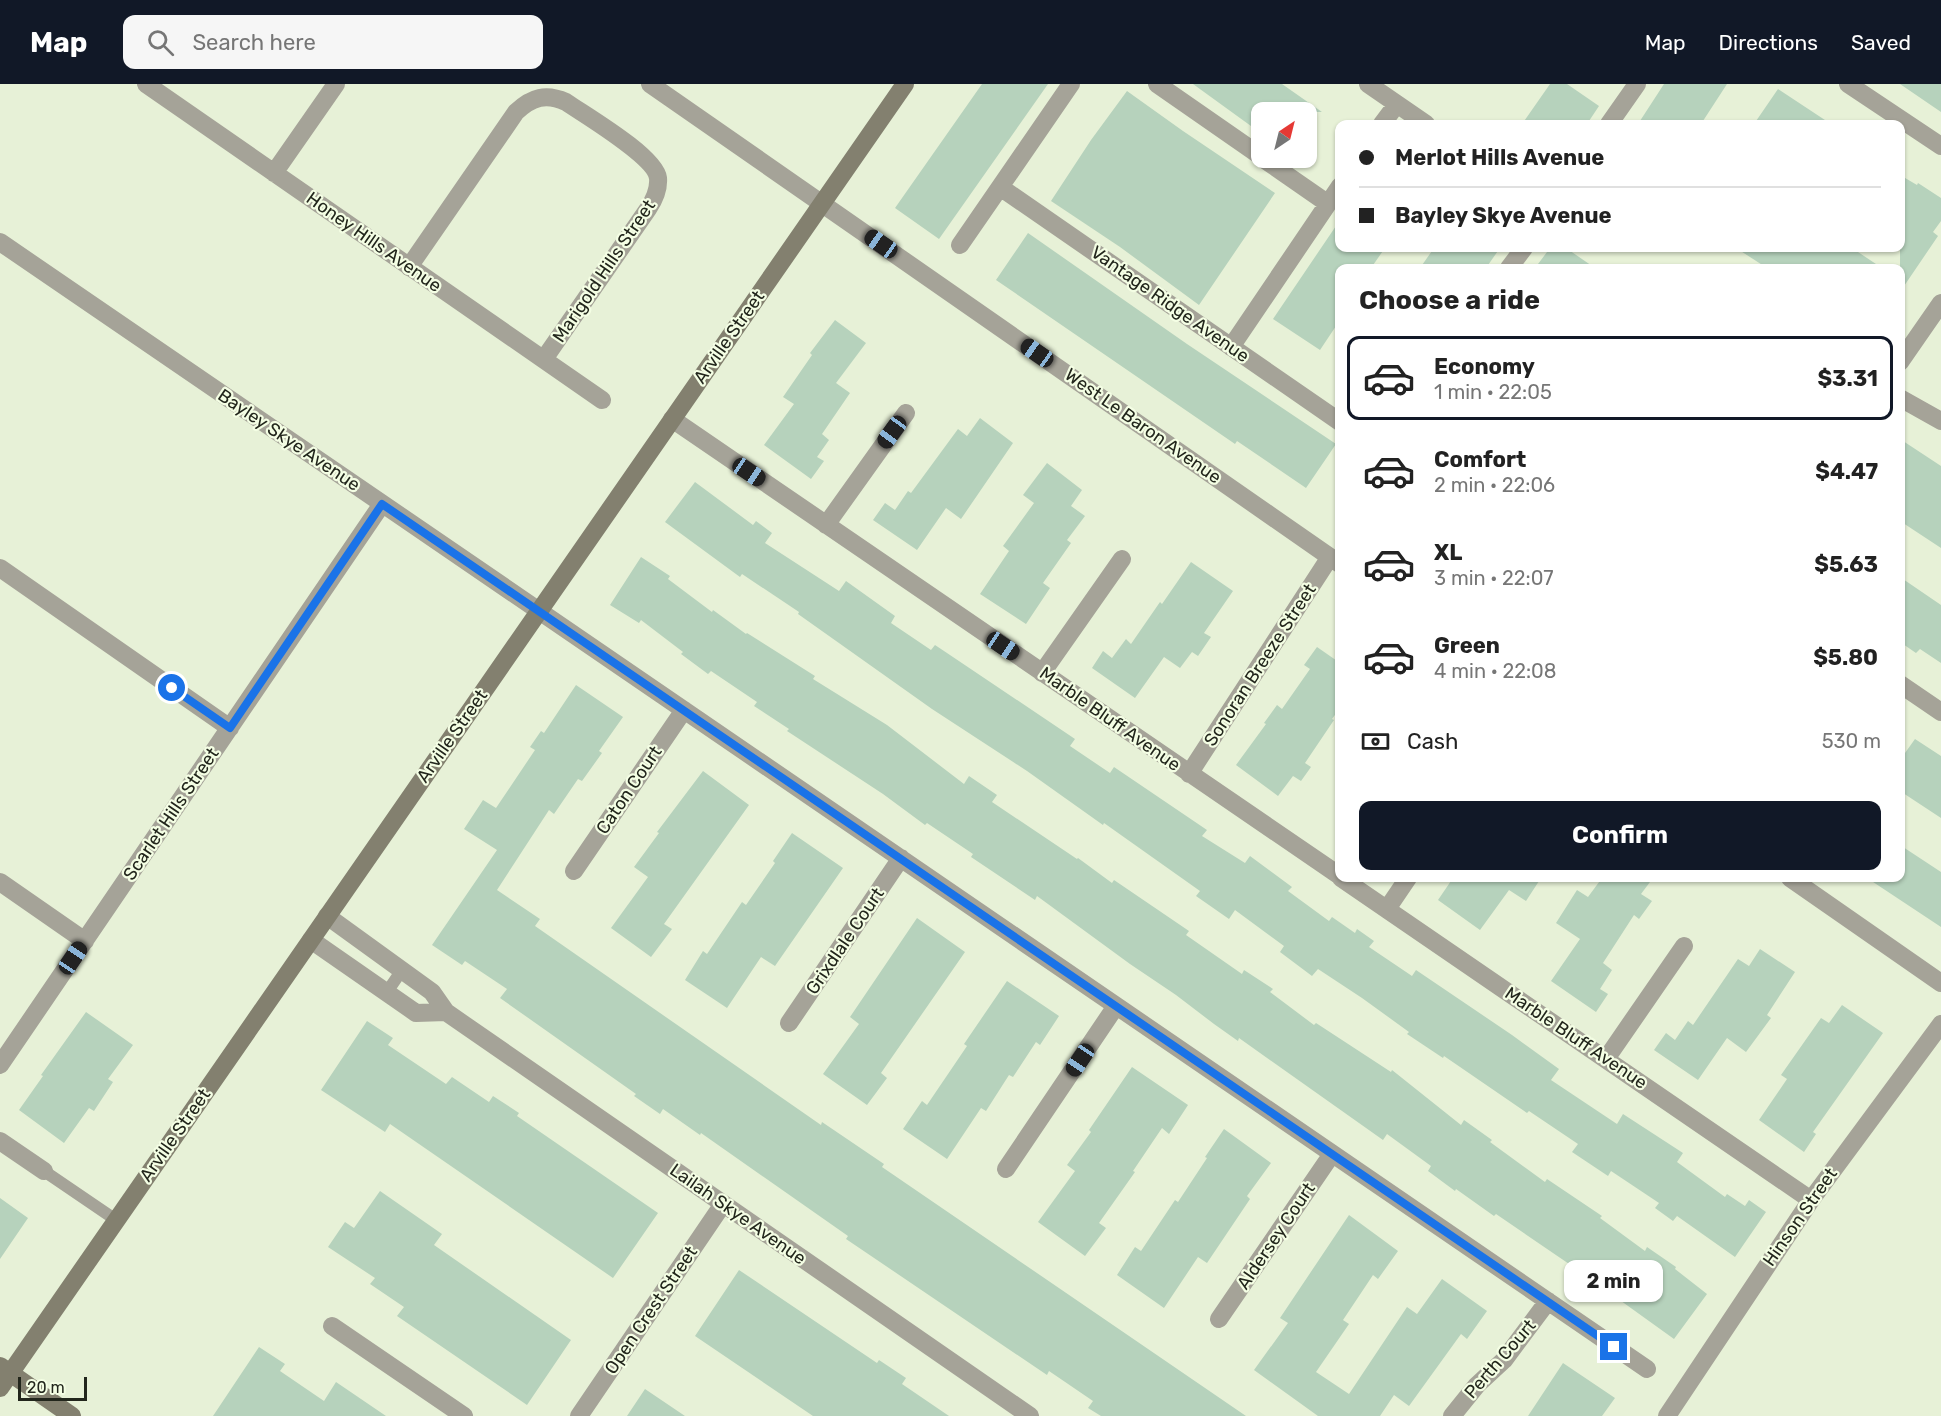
<!DOCTYPE html>
<meta charset="utf-8">
<style>
:root{--surface:#fff;--page:#f6f6f6;--text:#222;--muted:#767676;--line:#e0e0e0;--accent:#111827}
body{margin:0;font-family:Rubik,sans-serif;background:var(--page);color:var(--text);height:100vh;display:flex;flex-direction:column;font-size:22px;white-space:nowrap}
*{box-sizing:border-box;margin:0}
p{font-size:20px;color:var(--muted)}
.icon{flex:none;width:33px;height:33px;fill:none;stroke:currentColor;stroke-width:2;stroke-linecap:round;stroke-linejoin:round}
.map{position:relative;flex:1;overflow:hidden}
.panel{position:absolute;left:1335px;top:180px;width:570px;height:618px;display:flex;flex-direction:column;background:var(--surface);border-radius:12px;box-shadow:0 2px 4px #0004}
.panel>*{flex:none}
.guide{position:absolute;left:1335px;top:36px;width:570px;height:132px;border-radius:12px;box-shadow:0 2px 4px #0004;display:grid;align-content:center;height:132px;padding:0 24px;background:var(--surface)}
.needle{width:39px;rotate:35deg}
.fabs{position:absolute;left:1251px;top:18px;display:grid;gap:12px}
.fabs a{display:grid;place-items:center;width:66px;height:66px;border-radius:12px;background:var(--surface);box-shadow:0 2px 4px #0004;font-size:30px}
.scale{position:absolute;left:18px;bottom:15px;width:69px;box-sizing:border-box;padding-left:6px;border:3px solid #22261c;border-top:0;font-size:16px;line-height:21px;white-space:nowrap;color:#22261c;-webkit-text-stroke:4px #f4fee4;paint-order:stroke}
.end{position:absolute;width:27px;height:27px;margin:-14px;border:8px solid #1a73e8;background:#fff;box-shadow:0 0 0 3px #fff}
.from{border-radius:50%}
.bubble{position:absolute;height:42px;border-radius:12px;background:var(--surface);box-shadow:0 2px 4px #0004;font-size:20px;font-weight:700;line-height:42px;text-align:center}
.car{position:absolute;width:18px;height:36px;margin:-18px -9px;border-radius:8px;box-shadow:0 0 4px 2px #0007;background:linear-gradient(#222 24%,#8ab4d8 0 40%,#222 0 76%,#8ab4d8 0 86%,#222 0)}
.guide b{display:flex;align-items:center;gap:21px;height:57px;font-size:22px}
.guide b+b{border-top:2px solid var(--line)}
.guide i{width:15px;height:15px;background:var(--text)}
ul{padding:0;list-style:none}
li{display:flex;align-items:center;gap:18px;height:84px;margin:0 12px 9px;padding:0 12px;border:3px solid transparent;border-radius:12px}
li div{flex:1}
li b{display:block;font-size:22px}
li em{font-style:normal;font-weight:700}
li.current{border-color:var(--accent)}
li>.icon{width:54px;height:54px;stroke-width:1.5}
h2{padding:0 24px;font-size:27px;line-height:72px}
.pay{display:flex;align-items:center;gap:15px;height:66px;padding:0 24px;font-size:22px}
.pay p{margin-inline-start:auto}
.cta{display:flex;gap:12px;margin-top:auto;padding:12px 24px}
.cta a{flex:1;height:69px;border-radius:12px;background:var(--accent);color:#fff;font-size:24px;font-weight:700;line-height:69px;text-align:center}
header{display:flex;align-items:center;gap:36px;box-sizing:border-box;height:84px;padding:0 30px;background:var(--accent);color:#fff}
header strong{font-size:28px}
nav{display:flex;gap:33px;margin-inline-start:auto;font-size:21px}
.search{width:420px;height:54px;background:var(--page);display:flex;align-items:center;gap:15px;box-sizing:border-box;padding:0 21px;border-radius:12px;color:var(--muted);font-size:22px}
.map>svg:first-child{display:block}
</style>
<header>
<strong>Map</strong>
<div class="search"><svg class="icon" aria-label="search" viewBox="0 0 24 24"><circle cx="10" cy="10" r="6"/><path d="M15 15l6 6"/></svg>Search here</div>
<nav><a>Map</a><a>Directions</a><a>Saved</a></nav>
</header>
<div class="map">
<svg width="1941" height="1332" viewBox="0 0 1941 1332">
<rect width="100%" height="100%" fill="#e7f1d7"/>
<!-- building -->
<path fill="#b6d2bc" d="M982 0H1048L939 155 895 124Z
M1193 0H1282L1322 28H1262V50Z
M1550 0H1567L1599 22 1587 40H1522Z
M1664 0H1727L1701 40H1638Z
M1900 0H1941V28Z
M1778 5 1831 40H1754Z
M1127 7 1183 47 1275 109 1199 221 1120 163 1051 117 1091 56Z
M1900 91 1917 101 1918 99 1941 114V137L1933 148 1938 152 1900 208Z
M1340 136V164H1385L1371 184H1340V236L1320 266 1273 235Z
M1028 149 1187 260 1336 360 1306 404 1237 357 1235 360 996 196Z
M1434 164H1500L1486 184H1420Z
M1550 164H1566L1595 184H1535Z
M1736 164H1852L1882 184H1767Z
M835 236 866 259 836 299 850 309 822 350 829 356 817 373 824 377 811 395 764 361 794 320 783 313 812 271 810 269Z
M980 334 1013 359 961 435 946 424 917 466 873 436 885 419 895 426 908 407 911 409 958 345 967 352Z
M1900 355 1941 382V464L1900 437Z
M1047 379 1082 406 1071 422 1085 432 1067 456 1071 459 1043 499 1050 504 1026 540 980 510 1009 467 1003 462 1034 419 1023 411Z
M695 398 753 441 756 437 772 449 765 459 839 507 846 497 895 532 891 539 931 566 935 561 947 569 1075 655 1070 662 1110 689 1114 683 1207 746 1202 752 1245 779 1250 772 1292 803 1288 807 1329 837 1332 833 1355 849 1357 845 1374 857 1369 863 1412 892 1416 886 1512 951 1559 985 1551 996 1617 1040 1623 1030 1683 1069 1677 1078 1725 1113 1727 1110 1745 1122 1749 1116 1766 1128 1735 1173 1677 1132 1673 1137 1655 1124 1659 1119 1611 1087 1608 1092 1572 1068 1578 1060 1529 1027 1527 1029 1444 972 1443 974 1407 950 1409 948 1362 914 1318 885 1312 892 1280 868 1284 862 1235 826 1229 835 1196 812 1200 807 1104 739 1103 741 1027 687 932 625 798 530 799 528 742 490 740 493 665 438Z
M641 473 670 492 668 495 712 528 713 526 746 550 747 549 815 592 813 595 887 641 964 700 969 692 997 711 992 718 1077 775 1078 774 1112 799 1114 796 1189 847 1186 851 1242 890 1244 886 1273 905 1270 908 1314 941 1316 939 1391 988 1392 986 1461 1041 1464 1036 1492 1056 1490 1058 1545 1098 1547 1095 1602 1132 1600 1134 1645 1167 1647 1163 1676 1183 1675 1185 1707 1210 1674 1255 1603 1204 1601 1206 1574 1186 1575 1184 1496 1130 1494 1132 1456 1105 1455 1107 1428 1087 1431 1082 1387 1050 1383 1056 1239 954 1238 957 1214 940 1176 911 1130 880 1037 812 1035 816 971 773 973 770 927 739 925 741 883 710 787 647 789 645 754 622 757 618 711 587 708 590 681 570 683 568 641 536 639 539 610 521Z
M1191 478 1233 507 1204 549 1211 553 1198 572 1192 568 1180 584 1164 573 1135 614 1092 584 1103 567 1112 574 1126 555 1131 560 1160 518 1162 520Z
M1900 493 1941 521V579L1920 565 1916 569 1900 558Z
M1317 563 1340 579V624L1332 635 1334 636 1305 679 1311 683 1301 697 1293 692 1278 712 1236 681 1266 640 1264 639 1277 621 1282 625 1310 585 1304 581Z
M576 601 623 633 599 667 602 669 582 697 578 695 554 730 549 726 497 806 540 835 535 842 821 1041 822 1038 884 1080 882 1083 1246 1332H1101L1088 1324 1093 1317 1049 1287 1047 1291 846 1155 848 1152 701 1049 700 1051 663 1025 660 1030 634 1012 636 1010 500 914 507 905 465 877 462 881 432 861 497 766 464 745 483 716 496 724 535 666 530 663 541 647 544 649Z
M1915 655 1941 672V734L1900 707V676Z
M703 687 749 721 664 840 672 845 651 873 611 844 648 793 634 783 659 749 657 748Z
M792 749 843 784 775 882 761 873 727 924 685 896 703 867 707 870 742 818 746 821 775 779 773 777Z
M1900 761 1941 788V843L1867 794H1900Z
M1453 794H1541L1526 817 1509 806 1480 846 1438 816Z
M1602 794H1653L1641 810 1652 817 1639 835 1634 831 1603 879 1612 886 1600 905 1608 910 1596 928 1551 897 1580 855 1556 839 1577 806 1588 813Z
M917 834 965 868 881 989 887 994 867 1021 823 990 859 940 850 933Z
M1760 865 1795 888 1767 931 1771 934 1746 968 1727 954 1698 996 1654 966 1666 949 1675 956 1688 937 1693 941 1738 875 1749 882Z
M1007 897 1059 932 1040 961 1036 958 1013 993 1009 991 986 1027 981 1024 947 1075 903 1045 922 1017 927 1021 967 962 964 960Z
M1842 921 1883 949 1813 1048 1816 1050 1804 1068 1759 1036 1787 995 1781 991 1821 934 1829 939Z
M86 928 133 961 108 995 113 998 94 1027 89 1024 64 1059 19 1026 43 992 41 991Z
M367 937 393 954 388 961 446 1000 452 993 489 1018 493 1012 519 1029 517 1032 658 1129 613 1194 390 1040 385 1048 321 1006Z
M1132 983 1188 1021 1169 1050 1162 1044 1133 1087 1135 1088 1099 1139 1106 1144 1085 1172 1038 1138 1075 1087 1067 1081 1091 1048 1089 1046Z
M1224 1045 1271 1079 1247 1112 1250 1115 1207 1179 1198 1173 1164 1224 1117 1191 1135 1163 1141 1167 1175 1116 1178 1118 1207 1074 1205 1073Z
M380 1107 442 1150 434 1161 571 1256 527 1321 397 1232 404 1223 370 1200 375 1194 328 1163 345 1138 354 1144Z
M0 1114 28 1134 0 1175Z
M1349 1131 1398 1167 1378 1195 1373 1191 1343 1236 1349 1240 1316 1288 1349 1310 1407 1223 1417 1230 1442 1195 1487 1227 1467 1255 1461 1250 1409 1322 1394 1311 1380 1332H1318L1254 1286 1288 1239 1280 1234Z
M739 1186 877 1279 879 1276 906 1294 902 1300 949 1332H813L695 1252Z
M259 1263 285 1280 280 1287 324 1317 336 1298 386 1332H213Z
M1563 1279 1615 1314 1602 1332H1528Z
M645 1305 685 1332H627Z"/>
<g fill="none" stroke-linecap="round" stroke-linejoin="round">
<!-- lane -->
<path stroke="#a5a398" stroke-width="12" d="M387 908 402 886
M44 1087 116 1136"/>
<!-- street -->
<path stroke="#a5a398" stroke-width="18" d="M146 0 602 316
M650 0 1340 480
M1157 0 1262 73
M1368 0 1426 40
M1848 0 1941 62
M1382 40 1397 20
M1609 40 1637 0
M1262 74 1327 119
M274 89 336 0
M1000 103 1340 338
M0 158 1647 1285
M960 161 1071 0
M409 183 516 28C532 13 546 9 566 18 586 32 655 72 658 94 659 105 654 116 648 125L544 275
M1509 184 1524 164
M1231 263 1340 102
M1900 278 1941 219
M1900 314 1941 337
M672 335 1340 792
M826 441 906 329
M0 484 230 644
M1042 589 1122 475
M1900 600 1941 628
M1189 690 1330 473
M574 787 684 626
M1341 794 1811 1116
M1790 794 1941 899
M0 798 85 857
M1387 825 1408 794
M327 832 432 908 446 928 1030 1332
M311 856 416 929 446 928
M789 939 901 774
M1606 975 1684 862
M0 981 382 420
M0 1057 44 1087
M1006 1085 1116 922
M1219 1235 1332 1070
M332 1242 464 1332
M579 1332 723 1120
M1452 1332 1477 1301 1504 1276 1548 1217
M1667 1332 1811 1116 1941 940"/>
<!-- secondary -->
<path stroke="#83806f" stroke-width="18" d="M0 1282 72 1332
M0 1304 905 0"/>
</g>
<g fill="none" stroke-linecap="round" stroke-linejoin="round">
<!-- route -->
<path stroke="#1a73e8" stroke-width="8" d="M172 604 230 644 382 420 1614 1263"/>
</g>
<g text-anchor="middle" stroke-width="4.5" stroke-linejoin="round" paint-order="stroke">
<!-- street labels -->
<g font-size="18" fill="#22261c" stroke="#f4fee4">
<text transform="translate(374 158) rotate(35)" y="6">Honey Hills Avenue</text>
<text transform="translate(604 187) rotate(-56)" y="6">Marigold Hills Street</text>
<text transform="translate(1170 220) rotate(35)" y="6">Vantage Ridge Avenue</text>
<text transform="translate(729 253) rotate(-55)" y="6">Arville Street</text>
<text transform="translate(1143 342) rotate(35)" y="6">West Le Baron Avenue</text>
<text transform="translate(289 356) rotate(34)" y="6">Bayley Skye Avenue</text>
<text transform="translate(1260 581) rotate(-57)" y="6">Sonoran Breeze Street</text>
<text transform="translate(1110 635) rotate(35)" y="6">Marble Bluff Avenue</text>
<text transform="translate(452 652) rotate(-55)" y="6">Arville Street</text>
<text transform="translate(629 706) rotate(-56)" y="6">Caton Court</text>
<text transform="translate(171 730) rotate(-56)" y="6">Scarlet Hills Street</text>
<text transform="translate(845 857) rotate(-56)" y="6">Grixdlale Court</text>
<text transform="translate(1576 954) rotate(34)" y="6">Marble Bluff Avenue</text>
<text transform="translate(175 1051) rotate(-55)" y="6">Arville Street</text>
<text transform="translate(738 1130) rotate(35)" y="6">Lailah Skye Avenue</text>
<text transform="translate(1800 1133) rotate(-55)" y="6">Hinson Street</text>
<text transform="translate(1276 1152) rotate(-56)" y="6">Aldersey Court</text>
<text transform="translate(651 1226) rotate(-56)" y="6">Open Crest Street</text>
<text transform="translate(1500 1275) rotate(-49)" y="6">Perth Court</text>
</g>
</g>
</svg>
<div class="fabs">
<a><svg class="needle" viewBox="-14 -14 28 28"><path d="M0-13l5 13h-10z" fill="#e53935"/><path d="M0 13l5-13h-10z" fill="#767676"/></svg></a>
</div>
<div class="scale">20 m</div>
<i class="end from" style="left:172px;top:604px"></i>
<i class="end" style="left:1614px;top:1263px"></i>
<div class="bubble" style="left:1564px;top:1176px;width:99px">2 min</div>
<i class="car" style="left:881px;top:160px;rotate:305deg"></i>
<i class="car" style="left:1037px;top:269px;rotate:305deg"></i>
<i class="car" style="left:892px;top:348px;rotate:216deg"></i>
<i class="car" style="left:749px;top:388px;rotate:124deg"></i>
<i class="car" style="left:1003px;top:562px;rotate:124deg"></i>
<i class="car" style="left:73px;top:874px;rotate:34deg"></i>
<i class="car" style="left:1080px;top:976px;rotate:214deg"></i>
<div class="guide">
<b><i class="from"></i>Merlot Hills Avenue</b>
<b><i></i>Bayley Skye Avenue</b>
</div>
<section class="panel">
<h2>Choose a ride</h2>
<ul>
<li class="current"><svg class="icon" aria-label="car" viewBox="0 0 24 24"><path d="M5 17H2v-5l4-1 3-4h7l3 4 3 1v5h-3M9 17h6M6 11h13"/><circle cx="7" cy="17" r="2"/><circle cx="17" cy="17" r="2"/></svg><div><b>Economy</b><p>1 min · 22:05</p></div><em>$3.31</em></li>
<li><svg class="icon" aria-label="car" viewBox="0 0 24 24"><path d="M5 17H2v-5l4-1 3-4h7l3 4 3 1v5h-3M9 17h6M6 11h13"/><circle cx="7" cy="17" r="2"/><circle cx="17" cy="17" r="2"/></svg><div><b>Comfort</b><p>2 min · 22:06</p></div><em>$4.47</em></li>
<li><svg class="icon" aria-label="car" viewBox="0 0 24 24"><path d="M5 17H2v-5l4-1 3-4h7l3 4 3 1v5h-3M9 17h6M6 11h13"/><circle cx="7" cy="17" r="2"/><circle cx="17" cy="17" r="2"/></svg><div><b>XL</b><p>3 min · 22:07</p></div><em>$5.63</em></li>
<li><svg class="icon" aria-label="car" viewBox="0 0 24 24"><path d="M5 17H2v-5l4-1 3-4h7l3 4 3 1v5h-3M9 17h6M6 11h13"/><circle cx="7" cy="17" r="2"/><circle cx="17" cy="17" r="2"/></svg><div><b>Green</b><p>4 min · 22:08</p></div><em>$5.80</em></li>
</ul>
<div class="pay"><svg class="icon" aria-label="cash" viewBox="0 0 24 24"><path d="M3 7h18v10H3z"/><circle cx="12" cy="12" r="2"/></svg>Cash<p>530 m</p></div>
<div class="cta"><a>Confirm</a></div>
</section>
</div>
